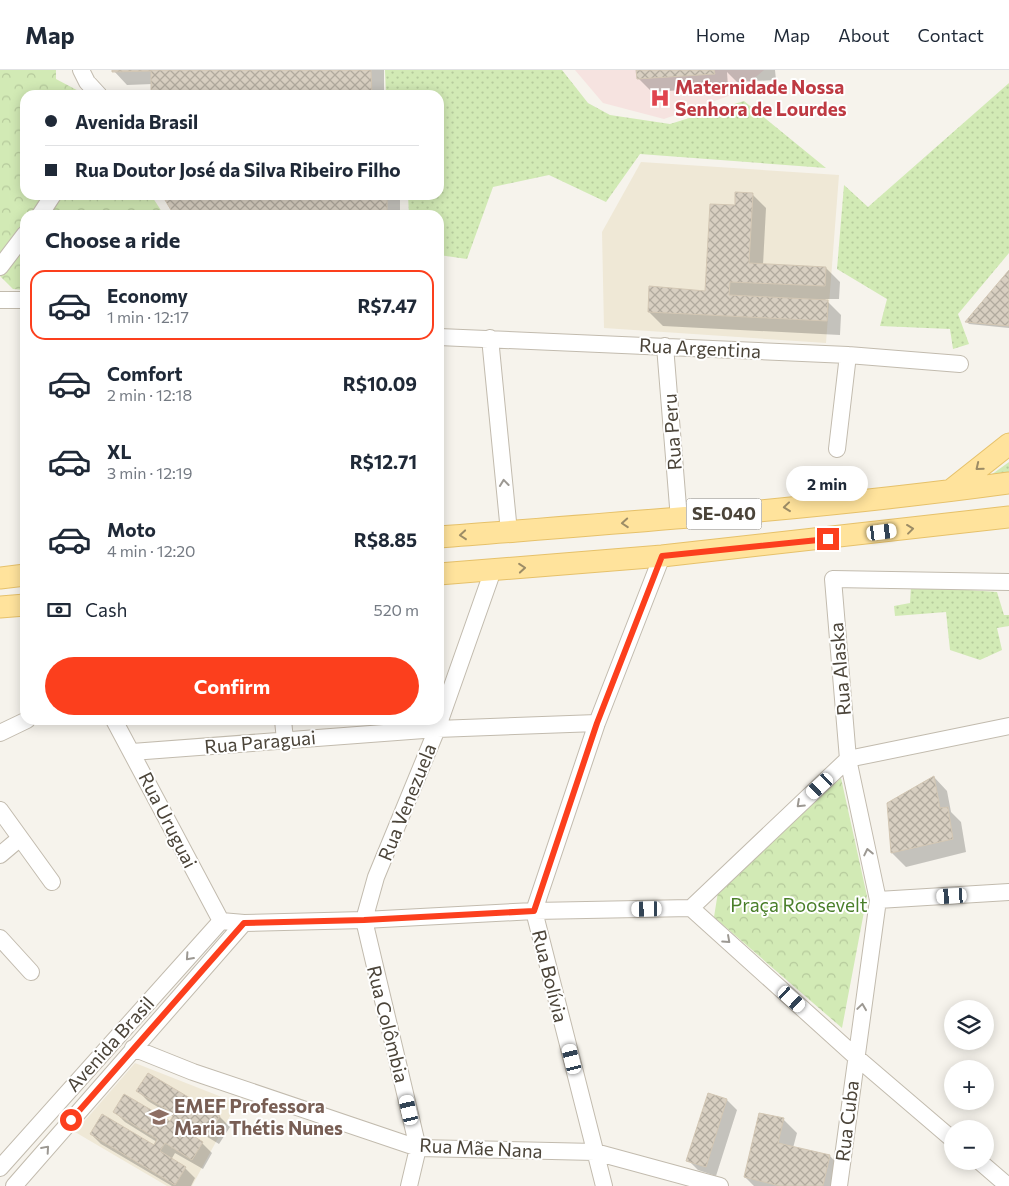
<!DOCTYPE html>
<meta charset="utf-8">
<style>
:root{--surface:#fff;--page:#f2f2f3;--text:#1f2937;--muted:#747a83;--line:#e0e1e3;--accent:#fc3f1d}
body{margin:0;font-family:Commissioner,sans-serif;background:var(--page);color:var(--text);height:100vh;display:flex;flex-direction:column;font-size:19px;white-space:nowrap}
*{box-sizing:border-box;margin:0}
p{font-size:16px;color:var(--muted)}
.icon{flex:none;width:28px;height:28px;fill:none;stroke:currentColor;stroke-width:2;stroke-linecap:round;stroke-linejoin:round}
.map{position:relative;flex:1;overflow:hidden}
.details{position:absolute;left:20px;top:140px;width:424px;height:515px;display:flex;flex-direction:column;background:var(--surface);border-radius:15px;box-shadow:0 2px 12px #0003}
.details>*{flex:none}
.banner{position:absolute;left:20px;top:20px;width:424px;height:110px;border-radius:15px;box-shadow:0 2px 12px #0003;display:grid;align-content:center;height:110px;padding:0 25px;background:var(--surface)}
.tools{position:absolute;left:944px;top:930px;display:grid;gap:10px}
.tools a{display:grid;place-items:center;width:50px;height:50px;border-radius:50%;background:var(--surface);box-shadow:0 2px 12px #0003;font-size:25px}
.end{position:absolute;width:22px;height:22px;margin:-11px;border:6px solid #fc3f1d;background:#fff;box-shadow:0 0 0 2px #fff}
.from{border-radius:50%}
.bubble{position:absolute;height:35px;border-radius:18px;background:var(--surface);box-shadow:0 2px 12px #0003;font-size:16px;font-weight:700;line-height:35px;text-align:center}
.car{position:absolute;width:15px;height:30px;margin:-15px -8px;border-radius:6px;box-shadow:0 0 4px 1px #0007;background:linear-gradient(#fff 24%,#345 0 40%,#fff 0 76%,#345 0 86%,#fff 0)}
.banner b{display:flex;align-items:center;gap:18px;height:48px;font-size:19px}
.banner b+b{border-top:1px solid var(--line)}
.banner i{width:12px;height:12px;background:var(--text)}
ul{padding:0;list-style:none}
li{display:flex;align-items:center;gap:15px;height:70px;margin:0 10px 8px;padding:0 15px;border:2px solid transparent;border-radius:15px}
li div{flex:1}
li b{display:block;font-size:19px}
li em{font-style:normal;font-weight:700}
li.on{border-color:var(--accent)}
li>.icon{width:45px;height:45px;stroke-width:1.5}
h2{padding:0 25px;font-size:22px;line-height:60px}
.pay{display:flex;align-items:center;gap:12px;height:55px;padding:0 25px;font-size:19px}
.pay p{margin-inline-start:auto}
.cta{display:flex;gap:10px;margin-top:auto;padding:10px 25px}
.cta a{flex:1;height:58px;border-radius:30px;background:var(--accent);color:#fff;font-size:20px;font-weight:700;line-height:58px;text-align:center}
header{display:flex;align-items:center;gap:30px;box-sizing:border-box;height:70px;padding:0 25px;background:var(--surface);border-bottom:1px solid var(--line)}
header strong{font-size:24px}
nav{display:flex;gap:28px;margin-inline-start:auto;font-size:18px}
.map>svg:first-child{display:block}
</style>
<header>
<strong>Map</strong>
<nav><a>Home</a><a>Map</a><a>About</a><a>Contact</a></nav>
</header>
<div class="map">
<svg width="1009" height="1116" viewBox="0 0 1009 1116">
<defs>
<pattern id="grass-dots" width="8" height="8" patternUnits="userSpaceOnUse" patternTransform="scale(1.25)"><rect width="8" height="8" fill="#d2eab5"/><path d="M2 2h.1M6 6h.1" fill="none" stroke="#b6ca9c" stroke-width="1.8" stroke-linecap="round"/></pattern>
<pattern id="park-crowns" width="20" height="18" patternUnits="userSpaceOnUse" patternTransform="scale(1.25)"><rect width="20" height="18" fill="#d2eab5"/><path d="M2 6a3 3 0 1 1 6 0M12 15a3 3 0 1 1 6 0" fill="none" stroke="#b6ca9c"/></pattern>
<pattern id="building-cross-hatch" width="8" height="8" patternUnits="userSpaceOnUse" patternTransform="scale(1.25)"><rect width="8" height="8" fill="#d8cfc1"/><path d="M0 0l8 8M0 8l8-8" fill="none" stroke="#b1aa9e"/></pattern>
</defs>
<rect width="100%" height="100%" fill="#f6f3ec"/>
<!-- education -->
<path fill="#efe8d6" d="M641 92 839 105 826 273 604 258 602 162Z
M135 993 237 1033 192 1116H167L75 1062Z"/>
<!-- medical -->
<path fill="#f6e3e0" d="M575 0H764L737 23 664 49 603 33Z"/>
<!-- grass -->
<path fill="url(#grass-dots)" d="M385 0H562L588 33 610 45 670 54 744 31 826 98 640 84 606 132 549 105 493 117 467 189 439 185V145H409L408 125H439V25H386Z
M1009 13V183L958 244 969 274 953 279 950 259 880 256 887 229 837 199 844 115 868 137Z
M1009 392V407L984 410Z
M911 516 997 522 1004 545H1009V556L997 558 1002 580 980 590 950 580 946 542 895 546 894 536 910 533Z"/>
<!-- park -->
<path fill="url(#park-crowns)" d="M0 0H56V9L86 25H25V125H151L164 145H25V220L13 219 0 206Z
M841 708 867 826 842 958 714 847 718 822Z"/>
<!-- shadow -->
<path fill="#0003" d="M113 0H384V25H153V14L127 15Z
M638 0H775L776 10 737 12 727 2 728 17 652 22 638 8Z
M164 125H400V145H176Z
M753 125 766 138 763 195 826 198 840 212 839 229H825L841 245 840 265 663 256 649 242 706 223 736 137Z
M1009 202V258L969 254 967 252Z
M934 707 947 721 951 742 961 752 966 782 906 797 892 783 888 734Z
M148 1004 220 1047 230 1057 219 1074 191 1057 187 1064 202 1073 212 1083 203 1099 175 1083 171 1090 185 1098 195 1108 191 1116H172L101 1074 91 1064 154 1077 157 1072 125 1052 115 1042 171 1053 174 1047 148 1031 138 1021Z
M727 1030 737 1040 716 1106 698 1100 688 1090Z
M783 1049 797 1063 793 1078 830 1086 843 1100 839 1116H754L745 1107Z"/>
<!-- building -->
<path fill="url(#building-cross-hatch)" stroke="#d3c7b4" d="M112 0H371L372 25H151V1L112 2Z
M636 0H714L715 4 637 9Z
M735 122 753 123 749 193 826 197 825 216 730 212 729 225 828 230 827 251 648 242 649 216 705 221 710 134 735 135Z
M162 125H387V141L386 145H174Z
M1009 200V256L965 252Z
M934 706 940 738 948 737 953 769 891 783 887 733Z
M148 1003 220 1046 209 1065 180 1048 176 1055 203 1072 192 1090 165 1073 160 1081 186 1097 175 1115 90 1064 102 1044 154 1075 157 1069 113 1042 124 1024 170 1051 174 1044 136 1021Z
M708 1023 727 1029 706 1097 686 1091Z
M759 1043 784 1048 778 1073 830 1085 823 1116H780L744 1107Z"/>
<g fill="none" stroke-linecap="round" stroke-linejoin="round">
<defs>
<path id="minor" d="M81 0 87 12 99 25
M40 145 53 125
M0 197 25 164
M0 230H25
M439 267 848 285 960 294
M490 268 509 462
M665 276 679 449
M837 379 848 285
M114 650 221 851
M283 650 285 670
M0 663 27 650
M132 682 437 659 597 653
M0 740 52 812
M0 785 19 769
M878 830 1009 822
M691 838 848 689 1009 656
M691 838 855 986 952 1069
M221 851 244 853 364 850 534 841 691 838
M0 868 31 902
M133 978 193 1002 418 1078 595 1082 720 1116
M979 1091 1008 1116
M0 1098 221 851
M14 1116 244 853
M409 1116 418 1078 364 850 376 807 437 659 493 500
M604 1116 534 841 597 653 662 486
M839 1116 878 830 848 689 833 509 1009 512"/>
<path id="major" d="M951 420 1009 374
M439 467C629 452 820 439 1009 413
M439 504 662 486 1009 447
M0 508 25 505
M0 537 25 535"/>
</defs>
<!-- minor casing -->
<use href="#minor" stroke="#c2bbae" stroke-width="18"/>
<!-- major casing -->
<use href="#major" stroke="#e6c16a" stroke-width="23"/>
<!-- minor -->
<use href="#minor" stroke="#fff" stroke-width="16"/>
<!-- major -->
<use href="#major" stroke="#ffe39c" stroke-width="21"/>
</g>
<!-- one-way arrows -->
<defs><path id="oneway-chevron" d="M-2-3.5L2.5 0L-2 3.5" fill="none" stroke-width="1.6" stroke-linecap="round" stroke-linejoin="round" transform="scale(1.25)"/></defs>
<g stroke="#9c8c66">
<use href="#oneway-chevron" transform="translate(979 397) rotate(141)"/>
<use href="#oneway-chevron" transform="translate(787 437) rotate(174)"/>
<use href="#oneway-chevron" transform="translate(625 453) rotate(176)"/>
<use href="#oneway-chevron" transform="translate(910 459) rotate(-7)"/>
<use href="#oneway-chevron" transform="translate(463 465) rotate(175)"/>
<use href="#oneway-chevron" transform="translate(522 498) rotate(-5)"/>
</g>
<g stroke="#9c9892">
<use href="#oneway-chevron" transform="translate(504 413) rotate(-96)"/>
<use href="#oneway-chevron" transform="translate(800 734) rotate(137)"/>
<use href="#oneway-chevron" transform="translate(868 782) rotate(-102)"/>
<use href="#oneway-chevron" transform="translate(727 870) rotate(42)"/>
<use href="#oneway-chevron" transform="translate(189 887) rotate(132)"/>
<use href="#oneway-chevron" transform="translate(862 937) rotate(-82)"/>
<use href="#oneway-chevron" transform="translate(46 1079) rotate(-49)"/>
</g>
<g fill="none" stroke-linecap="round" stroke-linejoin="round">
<!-- route -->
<path stroke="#fc3f1d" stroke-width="6" d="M71 1050 244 853 364 850 534 841 597 653 662 486 828 469"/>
</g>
<!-- icons -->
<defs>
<symbol id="hospital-bare" viewBox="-9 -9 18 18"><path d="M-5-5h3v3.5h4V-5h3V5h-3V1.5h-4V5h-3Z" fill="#e0444e" stroke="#fff" stroke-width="2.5" paint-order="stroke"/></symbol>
<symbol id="school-bare" viewBox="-9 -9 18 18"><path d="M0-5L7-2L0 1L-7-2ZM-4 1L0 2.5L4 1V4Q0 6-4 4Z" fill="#8d6e63" stroke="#fff" stroke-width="2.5" paint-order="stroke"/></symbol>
</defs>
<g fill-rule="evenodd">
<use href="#hospital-bare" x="646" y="14" width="28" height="28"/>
<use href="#school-bare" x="145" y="1033" width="28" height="28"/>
</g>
<g text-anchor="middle" stroke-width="4" stroke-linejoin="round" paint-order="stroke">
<!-- shield labels -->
<rect fill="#fff" stroke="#817c74" stroke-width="1" x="686.5" y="428.5" width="75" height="31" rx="4"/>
<g font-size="18" font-weight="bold" fill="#4b4439">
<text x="724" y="450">SE-040</text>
</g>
<!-- health labels -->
<g font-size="19" font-weight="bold" fill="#be3a42" stroke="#fff" text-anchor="start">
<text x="675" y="24">Maternidade Nossa<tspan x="675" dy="22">Senhora de Lourdes</tspan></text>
</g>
<!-- street labels -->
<g font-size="19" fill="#4b4439" stroke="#fff">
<text transform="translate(700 278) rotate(3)" y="7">Rua Argentina</text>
<text transform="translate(672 362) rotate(-94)" y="7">Rua Peru</text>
<text transform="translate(840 599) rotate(-95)" y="7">Rua Alaska</text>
<text transform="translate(260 672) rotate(-5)" y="7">Rua Paraguai</text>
<text transform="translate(407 732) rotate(-68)" y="7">Rua Venezuela</text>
<text transform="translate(168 750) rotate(63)" y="7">Rua Uruguai</text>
<text transform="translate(550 906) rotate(76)" y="7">Rua Bolívia</text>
<text transform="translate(388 954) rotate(76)" y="7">Rua Colômbia</text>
<text transform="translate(110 974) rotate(-48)" y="7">Avenida Brasil</text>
<text transform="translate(847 1051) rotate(-83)" y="7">Rua Cuba</text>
<text transform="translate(481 1078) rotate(3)" y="7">Rua Mãe Nana</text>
</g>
<!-- park labels -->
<g font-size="19" fill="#4a7f2a" stroke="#fff">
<text x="799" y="842">Praça Roosevelt</text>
</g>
<!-- education labels -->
<g font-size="19" font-weight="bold" fill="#785e54" stroke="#fff" text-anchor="start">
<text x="174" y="1043">EMEF Professora<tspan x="174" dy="22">Maria Thétis Nunes</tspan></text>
</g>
</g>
</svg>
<div class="tools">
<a><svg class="icon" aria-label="layers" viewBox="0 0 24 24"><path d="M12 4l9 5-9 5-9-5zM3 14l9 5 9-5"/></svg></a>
<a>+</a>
<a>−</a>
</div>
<i class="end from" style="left:71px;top:1050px"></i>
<i class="end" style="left:828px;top:469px"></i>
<div class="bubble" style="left:786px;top:396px;width:82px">2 min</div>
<i class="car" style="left:882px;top:462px;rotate:83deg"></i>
<i class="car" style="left:820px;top:716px;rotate:227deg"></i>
<i class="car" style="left:952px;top:826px;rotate:267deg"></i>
<i class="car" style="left:647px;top:839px;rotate:269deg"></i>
<i class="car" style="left:792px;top:929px;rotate:132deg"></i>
<i class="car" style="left:572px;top:989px;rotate:346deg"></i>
<i class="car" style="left:409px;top:1040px;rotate:347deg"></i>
<div class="banner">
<b><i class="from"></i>Avenida Brasil</b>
<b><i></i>Rua Doutor José da Silva Ribeiro Filho</b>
</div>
<section class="details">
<h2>Choose a ride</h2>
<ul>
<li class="on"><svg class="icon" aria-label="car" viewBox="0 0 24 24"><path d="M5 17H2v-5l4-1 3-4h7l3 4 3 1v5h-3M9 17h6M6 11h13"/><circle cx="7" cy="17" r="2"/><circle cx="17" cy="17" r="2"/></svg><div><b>Economy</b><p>1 min · 12:17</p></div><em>R$7.47</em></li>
<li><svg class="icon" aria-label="car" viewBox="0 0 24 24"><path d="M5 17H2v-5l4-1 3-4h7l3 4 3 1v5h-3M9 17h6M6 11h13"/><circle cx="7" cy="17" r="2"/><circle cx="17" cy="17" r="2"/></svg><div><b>Comfort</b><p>2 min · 12:18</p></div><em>R$10.09</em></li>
<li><svg class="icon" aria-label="car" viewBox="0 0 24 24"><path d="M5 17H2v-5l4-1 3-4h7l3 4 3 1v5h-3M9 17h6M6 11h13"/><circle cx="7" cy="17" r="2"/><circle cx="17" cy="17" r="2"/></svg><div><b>XL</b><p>3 min · 12:19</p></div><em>R$12.71</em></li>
<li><svg class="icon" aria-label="car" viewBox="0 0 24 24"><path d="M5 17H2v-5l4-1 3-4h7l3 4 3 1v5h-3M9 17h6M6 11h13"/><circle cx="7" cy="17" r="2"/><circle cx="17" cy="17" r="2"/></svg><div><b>Moto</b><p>4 min · 12:20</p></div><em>R$8.85</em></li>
</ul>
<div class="pay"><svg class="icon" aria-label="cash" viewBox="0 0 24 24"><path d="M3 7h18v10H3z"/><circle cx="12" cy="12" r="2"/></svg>Cash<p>520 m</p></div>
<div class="cta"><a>Confirm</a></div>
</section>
</div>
